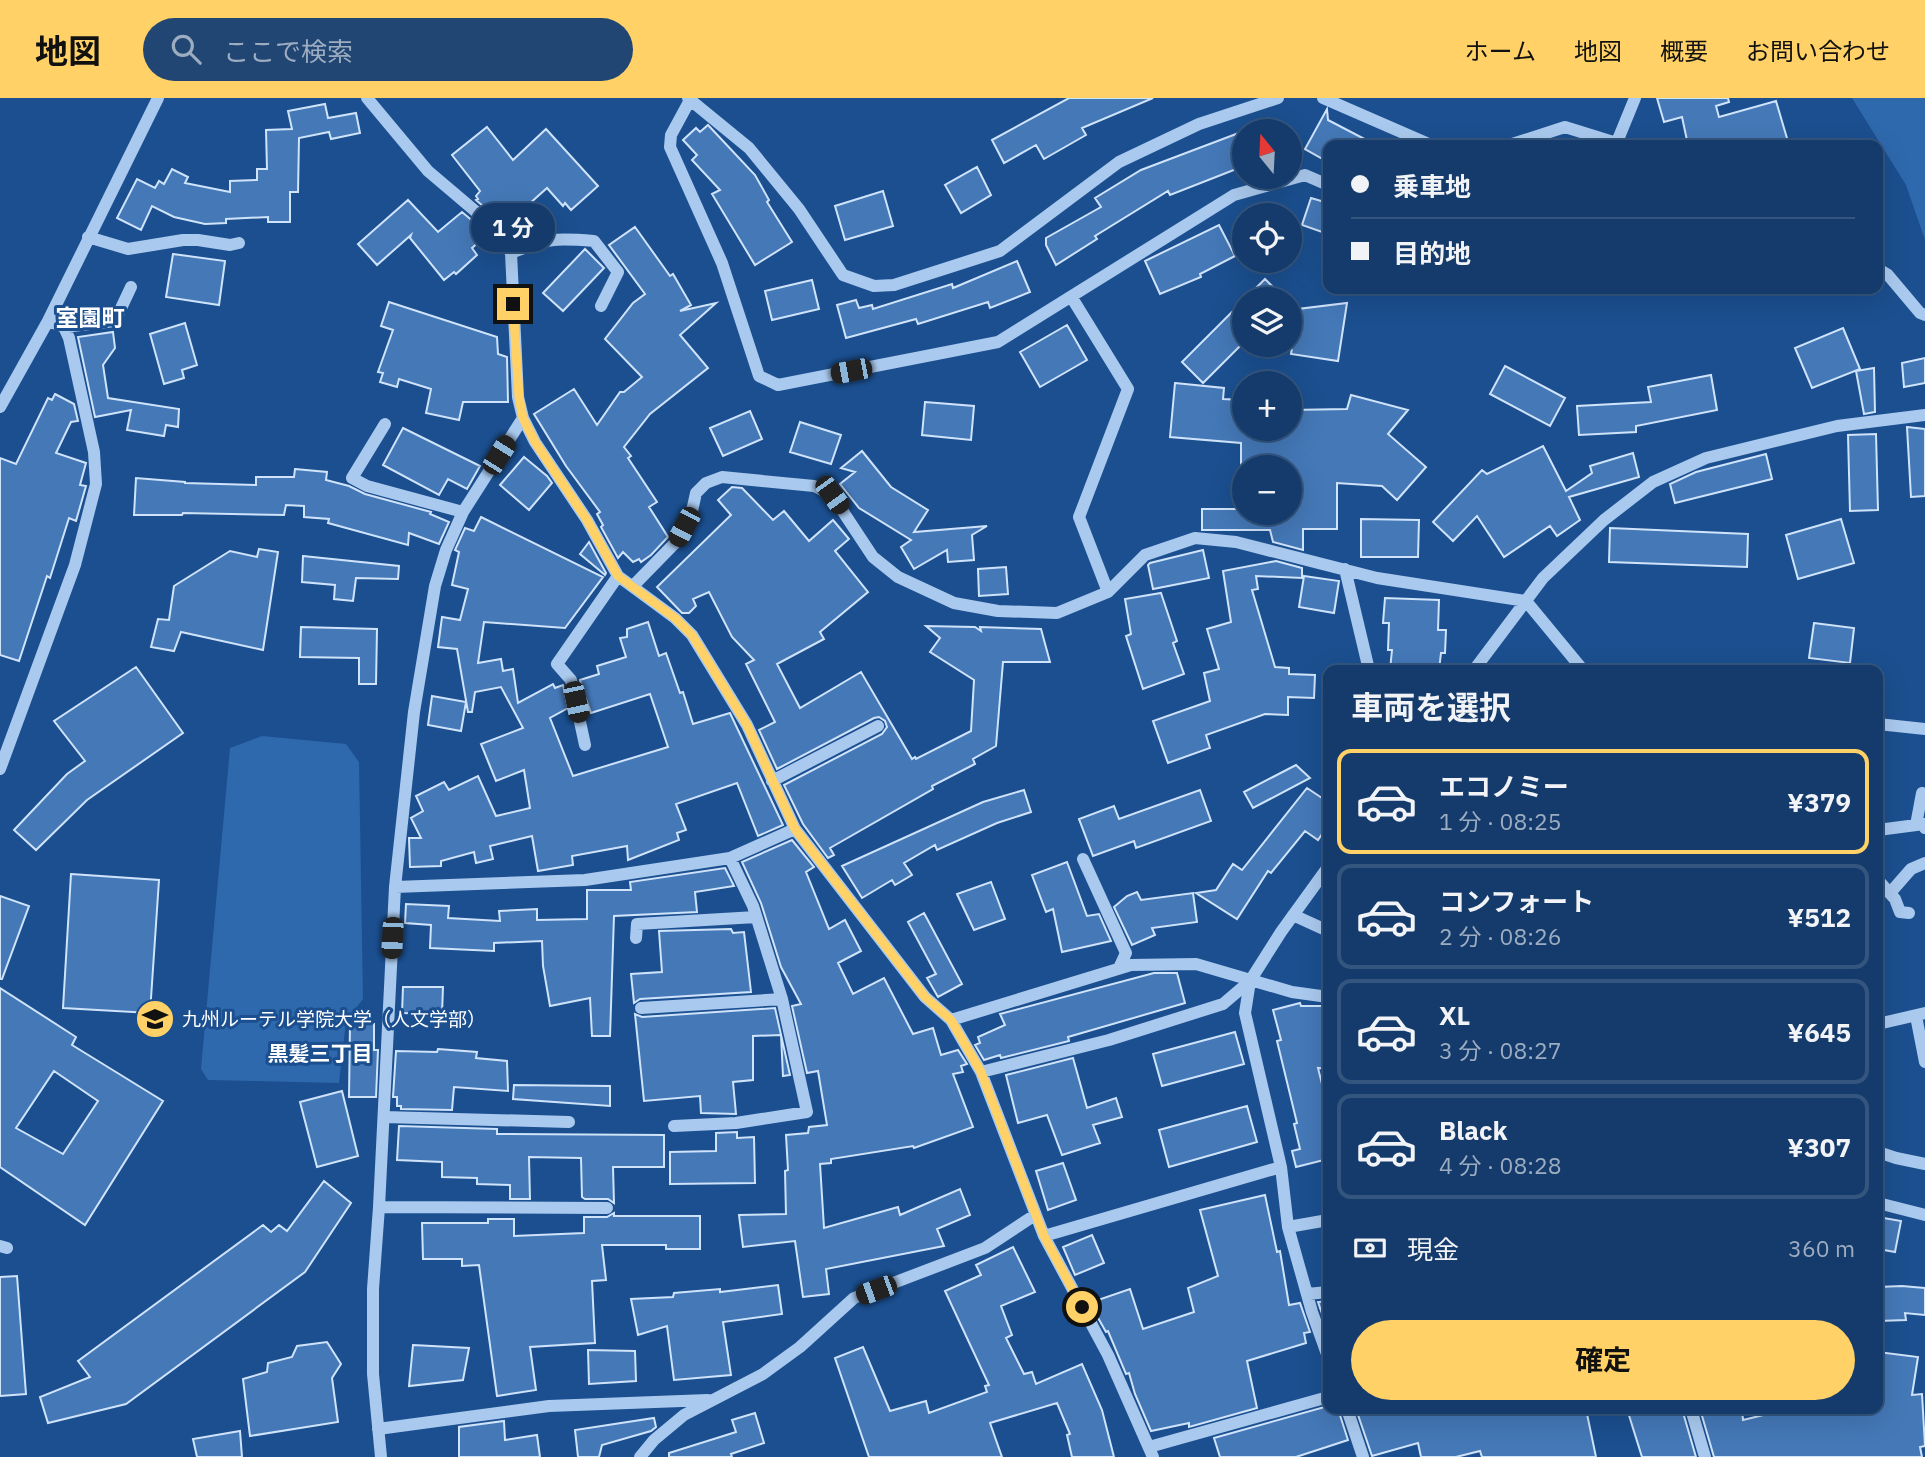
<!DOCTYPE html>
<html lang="ja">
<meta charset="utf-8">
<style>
:root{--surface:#143b6b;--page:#214673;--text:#f1f3f6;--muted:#9dadc1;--line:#33557e;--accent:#ffd166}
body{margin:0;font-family:"IBM Plex Sans","Noto Sans JP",sans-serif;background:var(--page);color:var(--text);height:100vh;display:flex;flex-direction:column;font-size:26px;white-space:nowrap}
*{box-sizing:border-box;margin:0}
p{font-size:23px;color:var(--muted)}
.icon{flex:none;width:38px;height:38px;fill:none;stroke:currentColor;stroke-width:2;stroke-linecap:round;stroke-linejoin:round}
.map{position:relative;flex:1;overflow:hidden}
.side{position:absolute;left:1323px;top:567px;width:560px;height:749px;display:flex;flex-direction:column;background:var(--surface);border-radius:14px;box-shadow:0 7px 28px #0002,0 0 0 2px var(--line)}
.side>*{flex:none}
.guide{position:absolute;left:1323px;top:42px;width:560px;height:154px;border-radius:14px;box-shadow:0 7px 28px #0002,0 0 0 2px var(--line);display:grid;align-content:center;height:154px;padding:0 28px;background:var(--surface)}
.needle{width:46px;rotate:342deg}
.tools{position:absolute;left:1232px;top:21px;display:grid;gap:14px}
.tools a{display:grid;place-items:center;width:70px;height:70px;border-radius:50%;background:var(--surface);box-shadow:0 7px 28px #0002,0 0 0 2px var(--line);font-size:35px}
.end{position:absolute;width:32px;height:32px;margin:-16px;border:9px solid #ffd166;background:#111;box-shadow:0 0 0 4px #111}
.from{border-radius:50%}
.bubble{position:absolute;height:49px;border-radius:24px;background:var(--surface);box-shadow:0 7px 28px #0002,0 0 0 2px var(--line);font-size:23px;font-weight:700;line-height:49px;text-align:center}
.car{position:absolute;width:21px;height:42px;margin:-21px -10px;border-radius:9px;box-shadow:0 0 5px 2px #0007;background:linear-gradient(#222 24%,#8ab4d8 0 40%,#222 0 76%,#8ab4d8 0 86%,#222 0)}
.guide b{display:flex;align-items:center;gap:24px;height:66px;font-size:26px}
.guide b+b{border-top:2px solid var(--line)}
.guide i{width:18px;height:18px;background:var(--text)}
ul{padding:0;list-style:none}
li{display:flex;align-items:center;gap:21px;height:105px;margin:0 14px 10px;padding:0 14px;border:4px solid var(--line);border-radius:14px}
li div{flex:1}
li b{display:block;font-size:26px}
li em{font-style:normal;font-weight:700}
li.selected{border-color:var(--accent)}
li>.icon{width:63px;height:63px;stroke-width:1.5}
h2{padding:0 28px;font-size:32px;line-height:84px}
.pay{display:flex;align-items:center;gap:18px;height:77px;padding:0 28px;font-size:26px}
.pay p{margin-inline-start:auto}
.button{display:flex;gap:14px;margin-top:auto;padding:14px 28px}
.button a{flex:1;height:80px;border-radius:42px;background:var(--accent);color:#111;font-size:28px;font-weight:700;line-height:80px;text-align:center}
header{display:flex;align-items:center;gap:42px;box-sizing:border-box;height:98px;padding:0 35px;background:var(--accent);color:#111}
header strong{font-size:33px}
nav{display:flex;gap:38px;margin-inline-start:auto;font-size:24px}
.search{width:490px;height:63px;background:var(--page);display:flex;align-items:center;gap:18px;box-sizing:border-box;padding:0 24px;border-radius:38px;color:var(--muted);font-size:26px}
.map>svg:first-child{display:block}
</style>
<header>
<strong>地図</strong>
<div class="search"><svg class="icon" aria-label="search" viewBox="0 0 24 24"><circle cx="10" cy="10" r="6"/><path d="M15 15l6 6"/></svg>ここで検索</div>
<nav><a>ホーム</a><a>地図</a><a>概要</a><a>お問い合わせ</a></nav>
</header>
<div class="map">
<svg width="1925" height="1359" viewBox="0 0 1925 1359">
<rect width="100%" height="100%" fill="#1b4f8f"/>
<!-- green -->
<path fill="#2e69ad" d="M1852 0H1925V142L1906 87Z
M262 638 346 646 359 664 363 901 346 923 339 985 208 982 201 971 230 650Z"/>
<!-- building -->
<path fill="#4478b7" stroke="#cfe3fa" stroke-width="2" fill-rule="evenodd" d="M1069 0H1153L1082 30 1086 37 1044 61 1036 47 1004 65 992 42Z
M1657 0H1728L1729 4 1716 8 1719 19 1776 3 1789 47H1688L1682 19 1664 24Z
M325 6 328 20 356 15 360 35 331 41 329 34 299 40 298 94H290V124H268V119L226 121V125L205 126 174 119 152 108 141 132 117 120 137 81 155 90 159 83 164 86 172 71 188 79 185 85 230 94V83L257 82V71H267L266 32 292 31 288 13Z
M1327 11 1328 22 1376 47H1328V64L1305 51Z
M708 27 755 77 769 102 767 104 792 144 755 167 712 96 720 92 692 62 697 57 683 42 696 30 700 34Z
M487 29 513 62 546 31 598 88 571 112 565 105 563 108 547 90 509 124 506 121 502 125 476 102 478 101 476 98 480 93 452 57Z
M1244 33V68L1170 97 1168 93 1095 138 1097 141 1056 167 1046 147V140L1101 109 1095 100 1141 72Z
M977 69 991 97 961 115 945 87Z
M883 93 893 128 845 142 835 108Z
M1311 100 1328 105V136L1302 127Z
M408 102 438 134 462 114 488 136 472 150 477 157 456 176 454 174 444 182 410 140 411 137 377 167 358 146Z
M1219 127 1235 158 1200 176 1201 179 1160 196 1145 163Z
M635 129 670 178 673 176 691 207 680 213 716 205 680 237 708 270 650 316 624 349 631 358 628 360 657 404 649 409 668 439 651 457 641 464 639 461 633 464 623 454 618 460 601 429 603 427 597 416 600 414 566 368 534 316 574 291 597 327 620 294H624L642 279 605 241 633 205 645 196 609 147Z
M585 151 604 170 563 213 543 195Z
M173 156 225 163 219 207 166 199Z
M1017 163 1030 194 990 210 988 204 918 226 916 221 846 240 837 207 856 202 859 210 872 207 873 211 952 186 953 190Z
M1265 181 1285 201H1245Z
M812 182 819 211 772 222 765 193Z
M1244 202V244L1203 285 1182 264Z
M389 204 497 239 498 256 507 259 508 304H463L459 322 426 315 431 291 399 281 397 289 380 284 383 275 378 274 393 232 381 228Z
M1347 205 1338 263 1291 256 1298 211Z
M185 225 197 267 182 272 184 280 164 286 150 236Z
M1067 227 1087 262 1040 289 1020 254Z
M1843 230 1860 271 1812 290 1795 250Z
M113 234 115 250 103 267 108 300 179 311 178 329 166 327 164 338 127 332 131 312 95 319 78 239Z
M1925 260V285L1904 289 1902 265Z
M1505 268 1565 300 1550 328 1490 296Z
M1874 270 1875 314 1864 316 1856 273Z
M1711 277 1717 312 1636 328V334L1579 337 1577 308 1651 304 1648 289Z
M1175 285 1224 290 1223 301 1244 302V331H1290V312L1347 311 1351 297 1408 312 1388 336 1426 369 1397 402 1382 388 1337 385V431H1303V452L1273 444 1270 432H1202V411H1244V415H1290V410H1298L1291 369H1241V345L1170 339Z
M55 296 74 306 78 323 71 324 56 355 86 365 80 387 86 388 76 423 69 420 50 480 47 478 19 563 0 557V360L16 366 48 300 52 302Z
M925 304 974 308 971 342 922 337Z
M750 313 762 341 723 358 710 330Z
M800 324 841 337 831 366 790 354Z
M1907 329 1925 331V398L1911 399Z
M403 330 480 368 467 391 448 381 439 397 383 367Z
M1876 336 1878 412 1850 413 1848 337Z
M1543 348 1566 393 1592 375 1590 368 1633 355 1639 379 1569 399 1580 422 1557 438 1550 428 1504 459 1477 418 1453 443 1433 424 1482 372 1487 376Z
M862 353 891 389 928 412 914 434 987 428 972 437 974 462 948 464 947 452 914 471 901 449 911 442 859 410 840 386 855 374 841 370Z
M1766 356 1772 381 1675 405 1670 386 1696 374Z
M524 359 547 378 552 385 529 412 500 387Z
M295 371 327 374 326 382 349 388 365 396 431 414 430 416 449 424 439 446 409 435 408 447 328 425 329 421 304 419V408L286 407 284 417 183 415 182 417H134L136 380 185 384V385L256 387V379H294Z
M732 389 742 390 773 422 784 413 809 443 833 422 849 441 835 453 868 494 820 534 824 541 777 566 800 610 861 574 912 661 915 659 916 661 971 633 974 582 930 554 940 540 926 528 975 529 981 533 980 529 1041 531 1050 564H1003L996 648 973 661 975 666 932 688 933 691 830 750 834 757 828 760 803 726 784 687 882 636 887 629 885 623 879 619 874 620 777 671 759 632 775 624 746 566 754 562 732 539 709 494 693 501 696 508 689 515H682L657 489 731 417 718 402Z
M481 419 603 479 565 530 484 524 478 565 501 561 503 573 513 571 518 605 553 586 555 590 563 587 568 610 550 620 573 678 668 649 650 596 591 615 586 601 584 602 580 582 599 576 597 568 626 559 620 540 627 539V531L648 524 659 558 666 555 680 595 683 594 693 626 730 615 783 727 758 738 737 685 676 706 686 732 677 735 679 742 628 762 627 748 572 758 573 767 538 773 532 738 490 748 493 761 476 765 474 754 441 763V768L410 769 409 740H421L411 720 423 713 416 698 444 684 449 692 478 678 496 718 530 710 524 672 496 683 481 646 523 630 501 589 475 594 472 614H468L457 551 438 549 442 519 460 522 468 491 452 487 459 454 455 452 465 430 474 433Z
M1361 421 1419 422 1418 459H1361Z
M1841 421 1854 465 1798 481 1786 437Z
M1610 430 1748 436 1747 469 1609 464Z
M589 444 606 475 605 477 580 456Z
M259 451 278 454 263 552 181 534 174 553 151 549 158 521 169 522 174 488 230 453 257 459Z
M1203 452 1209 480 1153 491 1148 467 1150 465Z
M303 458 399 468 398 481 356 480 353 503 334 501 335 487 302 484Z
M1276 463 1302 470V480L1256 478 1258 491 1252 492 1275 569 1289 570V576L1315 577 1314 600 1288 599V617L1265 616 1206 637 1210 650 1168 665 1153 623 1210 603 1204 575 1219 571 1207 531 1231 524 1223 473Z
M1006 469 1008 496 979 498 978 471Z
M1304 478 1339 483 1334 515 1299 509Z
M1161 495 1177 543 1173 545 1184 576 1143 591 1126 538 1131 536 1125 501Z
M1385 500 1439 502 1438 532H1446L1445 555H1441L1439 572H1390L1392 552H1388L1389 525H1383Z
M1814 525 1854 530 1850 565 1809 560Z
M301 529 377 531 376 586H359V560L300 559Z
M136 569 183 635 87 702 36 752 14 732 67 676 85 663 54 623Z
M432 598 466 604 461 633 428 627Z
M1296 667 1310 680 1253 710 1244 694Z
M1307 690 1328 704V727L1318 742 1305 733 1271 775 1268 773 1237 821 1196 795 1216 792 1233 766 1242 772Z
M1024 692 1031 714 997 725 937 752 935 747 904 765 912 777 895 787 892 782 862 800 842 768 983 704Z
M1200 692 1211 723 1136 750 1134 743 1093 758 1079 721 1114 708 1119 721Z
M792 742 814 769 806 774 829 831 845 822 861 853 838 865 853 896 884 880 913 936 933 930 941 957 958 952 967 966 961 968 963 974 953 976 973 1029 914 1050 913 1048 831 1061V1065L820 1066 824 1130 898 1109 900 1117 960 1091 970 1117 937 1131 944 1148 826 1171 829 1196 803 1199 795 1143 743 1149 739 1117 786 1116 785 1073 788 1072 786 1037 808 1035 809 1029 827 1027 818 973 807 975 792 908 801 906 781 869 761 805 742 764Z
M1067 764 1087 818 1099 816 1111 843 1062 854 1053 811 1046 814 1032 777Z
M725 770 734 788 695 794 697 814 614 818 610 938H592L590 900 550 908 543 868 542 843 494 845V853L430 850 431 827 405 825 406 806 449 808 448 820 500 823 499 813 537 811V822L587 821V792H631L630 784Z
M71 776 159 782 150 915 63 910Z
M991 784 1005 821 974 832 957 796Z
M1137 794 1141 802 1193 795 1197 824 1152 830 1155 837 1132 847 1114 809 1127 798Z
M0 798 29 808 2 881H0Z
M924 815 962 886 938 899 927 880 936 876 908 824Z
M731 831 733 835 744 834 751 894 640 901 634 905 631 876 662 874 659 833Z
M1154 875H1177L1185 905 1068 939 1069 943 1001 960 1000 957 984 962 975 947 980 945 978 939 1005 927 1000 916Z
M403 889H443L442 916 402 915Z
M0 890 76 939 72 947 163 1003 85 1127 0 1069ZM54 973 98 1003 63 1056 16 1030Z
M1300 905 1301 908H1328V971L1318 970 1328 1010V1061L1296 1069 1292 1053 1300 1051 1294 1026 1297 1025 1277 943 1281 942 1273 912Z
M775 910 790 977 783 978 781 937 753 938V982L733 984 736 1016 701 1015 700 998 644 1003 635 916 642 919Z
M350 926H374V952H378L376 999H349Z
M1235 934 1244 966 1162 988 1153 956Z
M438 951 477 954 476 960 507 963 508 993 454 989 452 1012 401 1011V1008H397V999H393L396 953 437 954Z
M1073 960 1087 1010 1116 1000 1122 1019 1093 1027 1100 1045 1062 1057 1047 1017 1018 1025 1006 977Z
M514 987 610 988V1008L513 1001Z
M342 993 358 1058 317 1069 300 1004Z
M1247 1008 1257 1044 1169 1069 1159 1032Z
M399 1028 497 1031V1036L664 1037V1069H613L614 1105 608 1101H585L582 1099 581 1060 529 1059 530 1101H510V1087L477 1086V1080L442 1079V1064L397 1062Z
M737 1034V1040L754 1039 755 1085 670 1086V1054L716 1053V1035Z
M1063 1065 1076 1102 1048 1112 1036 1073Z
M324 1083 351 1105 305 1174 126 1306 48 1325 40 1299 90 1279 78 1263 263 1127 271 1134 279 1127 287 1133Z
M1265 1097 1277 1154 1280 1153 1289 1207 1300 1205 1310 1234 1304 1235 1306 1245 1247 1263 1257 1310 1189 1329V1325L1151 1333 1135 1296 1129 1275 1126 1276 1108 1233 1106 1234 1097 1218 1092 1204 1130 1191 1143 1231 1194 1214 1188 1190 1218 1178 1200 1112Z
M614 1115V1118H700V1151H666V1147H602L606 1182 592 1183 595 1245 530 1249 536 1292 497 1298 479 1167 462 1168V1161H423L422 1125H488V1121H514V1138L584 1135V1119H607Z
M1878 1119 1901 1123 1895 1154 1878 1151Z
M1092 1137 1104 1165 1075 1177 1063 1149Z
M1013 1149 1035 1194 1001 1208 1012 1237 1006 1240 1024 1276 1032 1274 1036 1286 1082 1266 1102 1312 1114 1359H1072L1067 1337 1070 1336 1057 1305 990 1325 1002 1359H869L835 1260 863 1249 890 1313 926 1303 929 1315 987 1294 985 1288 989 1287 945 1193 981 1177 976 1167Z
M17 1178 26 1296 0 1298V1179Z
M778 1187 782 1216 723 1224 731 1277 674 1282 667 1228 638 1237 631 1201 673 1199 674 1195 720 1191V1194Z
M1902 1188 1925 1190V1217L1905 1215 1906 1222 1878 1223V1189Z
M1328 1203V1230H1327L1318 1204Z
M327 1244 341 1266 332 1280 338 1324 250 1338 243 1281 267 1274 268 1265 292 1259 297 1248Z
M413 1247 469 1250 463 1282 409 1288Z
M588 1252 635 1253 636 1283 589 1286Z
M1878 1254 1918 1259 1912 1297 1922 1296 1925 1348 1920 1349 1922 1359H1714L1700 1311H1742L1743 1322 1788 1311H1878Z
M1328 1308V1311H1338L1348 1342 1296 1359H1220L1214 1340Z
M1356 1311H1553L1554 1315 1586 1311 1596 1359H1482L1480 1353 1456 1359H1421L1418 1345 1372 1358Z
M1627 1311H1682L1696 1359H1642Z
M755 1315 764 1345 731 1356 732 1359H669V1355L736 1334 732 1322Z
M654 1320 656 1329 651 1333 602 1347 599 1359H578L575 1332Z
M504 1323 505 1342 537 1337 540 1359H459V1329Z
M240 1333 242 1359H197L193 1341Z"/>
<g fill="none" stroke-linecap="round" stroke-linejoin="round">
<!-- minor -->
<path stroke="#a9c9ee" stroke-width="12" d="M367 0 428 73 494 129 511 155 518 299 523 320 535 344 587 422 618 478 675 520 692 537 747 627 795 731 925 899 951 922 981 974 1044 1138 1108 1257 1153 1359
M688 0 749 50 799 111 843 177 874 188 894 187 1000 153 1119 64 1199 26 1278 0
M1323 0 1431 47
M690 2 671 37 670 49 722 165 759 278 778 287 998 244 1234 97 1305 77 1328 87
M1617 44 1635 0
M1509 47 1565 29 1623 47
M88 139 128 151 183 142H198L230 147 239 145
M511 155C548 140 555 140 594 143L618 174 601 208
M1878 171 1888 177 1920 215 1925 217
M1072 200 1128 291 1079 419 1108 494
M64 229 115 223 131 189
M0 309 48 223 158 0
M385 326 352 380 367 388 463 414
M1345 471 1369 572
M633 488 676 444 692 413 696 395 706 385 722 379 814 388 832 397 873 459 898 479 954 505 998 513 1057 515 1108 494 1145 457 1195 440 1236 444 1377 480 1526 503 1583 572
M1474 572 1543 480 1604 422 1653 384 1706 360 1837 328 1925 317
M1878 626 1925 631
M585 647 571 582 557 566 618 478
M0 671 75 467 96 386 94 354 69 240 64 229 48 223
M772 683 878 628
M1916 727 1922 695 1925 696
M1878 732 1924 726 1925 730
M1083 761 1126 855 1119 870
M1878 782 1895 801 1900 814 1909 815
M395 789 585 782 730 760 795 731
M1890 795 1911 771 1925 765
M1293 817 1328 833
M636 840 637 826 756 819
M1250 883 1245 915 1281 1069 1288 1129 1312 1214 1328 1259
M641 910 782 901
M1916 918 1925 964
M951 922 1131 867 1196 866 1292 894 1328 899
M1878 926 1925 915
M981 974 1109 942 1223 906 1250 883 1281 834 1328 769
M384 1019 569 1024
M674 1028 736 1025 807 1014 782 901 753 808 730 760
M1878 1054 1896 1060 1925 1066
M1878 1105 1925 1117
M379 1109 607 1110
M1288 1129 1328 1122
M1044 1138 1281 1069
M0 1148 7 1150
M1307 1196 1328 1194
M1347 1311 1363 1359
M1691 1311 1705 1359
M378 1331 549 1308 708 1302
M1149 1349 1328 1299
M381 1359 373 1276V1191L379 1109 395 789 414 614 435 488 446 452 463 414 523 320
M640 1359 654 1342 684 1317 763 1276 800 1249 854 1200 985 1150 1035 1117"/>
</g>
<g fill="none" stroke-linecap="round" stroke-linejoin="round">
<!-- route -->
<path stroke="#ffd166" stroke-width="9" d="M513 206 519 299 523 320 535 344 587 422 618 478 675 520 692 537 747 627 795 731 925 899 951 922 981 974 1044 1138 1082 1209"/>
</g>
<!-- icons -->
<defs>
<symbol id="university-disc" viewBox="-11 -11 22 22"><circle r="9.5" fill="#ffd166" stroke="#1b4f8f"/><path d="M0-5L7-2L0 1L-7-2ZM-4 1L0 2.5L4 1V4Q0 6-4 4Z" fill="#111"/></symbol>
</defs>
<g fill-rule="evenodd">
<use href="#university-disc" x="133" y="899" width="44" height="44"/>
</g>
<g text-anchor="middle" stroke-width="6" stroke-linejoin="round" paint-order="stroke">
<!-- poi labels -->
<g font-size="19" fill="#fff" stroke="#1b4f8f" text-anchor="start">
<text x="182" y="928">九州ルーテル学院大学（人文学部）</text>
</g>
<!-- neighbourhood labels -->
<g font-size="21" font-weight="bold" fill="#fff" stroke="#1b4f8f">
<text x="320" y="963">黒髪三丁目</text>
</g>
<!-- quarter labels -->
<g font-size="23" font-weight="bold" fill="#fff" stroke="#1b4f8f">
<text x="90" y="228">室園町</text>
</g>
</g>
</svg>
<div class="tools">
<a><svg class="needle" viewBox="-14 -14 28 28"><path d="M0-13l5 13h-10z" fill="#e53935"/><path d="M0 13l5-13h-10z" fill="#9dadc1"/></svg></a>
<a><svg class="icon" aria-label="locate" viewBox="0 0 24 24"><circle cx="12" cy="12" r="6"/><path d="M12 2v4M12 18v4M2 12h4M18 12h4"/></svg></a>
<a><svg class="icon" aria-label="layers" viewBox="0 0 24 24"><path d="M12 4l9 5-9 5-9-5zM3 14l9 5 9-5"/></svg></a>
<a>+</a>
<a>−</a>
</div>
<i class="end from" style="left:1082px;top:1209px"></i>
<i class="end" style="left:513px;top:206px"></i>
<div class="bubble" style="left:471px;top:105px;width:84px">1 分</div>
<i class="car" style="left:851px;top:273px;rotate:259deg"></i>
<i class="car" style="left:499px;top:357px;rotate:32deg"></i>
<i class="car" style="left:832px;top:397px;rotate:144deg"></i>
<i class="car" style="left:684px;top:429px;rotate:208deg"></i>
<i class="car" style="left:576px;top:604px;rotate:168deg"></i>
<i class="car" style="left:392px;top:840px;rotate:183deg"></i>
<i class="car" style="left:876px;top:1192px;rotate:250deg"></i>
<div class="guide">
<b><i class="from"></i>乗車地</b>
<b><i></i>目的地</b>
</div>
<section class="side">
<h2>車両を選択</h2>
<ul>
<li class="selected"><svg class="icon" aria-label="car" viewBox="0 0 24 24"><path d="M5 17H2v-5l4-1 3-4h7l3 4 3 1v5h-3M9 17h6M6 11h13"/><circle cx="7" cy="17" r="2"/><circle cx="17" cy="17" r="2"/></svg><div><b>エコノミー</b><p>1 分 · 08:25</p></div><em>¥379</em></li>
<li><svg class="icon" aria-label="car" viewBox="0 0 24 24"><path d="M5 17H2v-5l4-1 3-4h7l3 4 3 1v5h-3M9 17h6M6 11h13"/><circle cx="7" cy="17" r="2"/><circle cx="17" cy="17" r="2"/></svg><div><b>コンフォート</b><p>2 分 · 08:26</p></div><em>¥512</em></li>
<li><svg class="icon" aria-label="car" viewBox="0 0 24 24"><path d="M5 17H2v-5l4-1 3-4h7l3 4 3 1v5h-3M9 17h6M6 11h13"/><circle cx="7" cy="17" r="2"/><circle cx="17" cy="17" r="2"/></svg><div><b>XL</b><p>3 分 · 08:27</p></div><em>¥645</em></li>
<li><svg class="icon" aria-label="car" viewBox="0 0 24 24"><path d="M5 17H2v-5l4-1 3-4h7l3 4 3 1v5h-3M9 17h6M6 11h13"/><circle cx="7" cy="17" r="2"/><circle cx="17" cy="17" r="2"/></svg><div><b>Black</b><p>4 分 · 08:28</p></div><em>¥307</em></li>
</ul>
<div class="pay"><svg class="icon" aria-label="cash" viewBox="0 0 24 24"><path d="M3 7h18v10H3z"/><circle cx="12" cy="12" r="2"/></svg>現金<p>360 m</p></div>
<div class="button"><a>確定</a></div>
</section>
</div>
